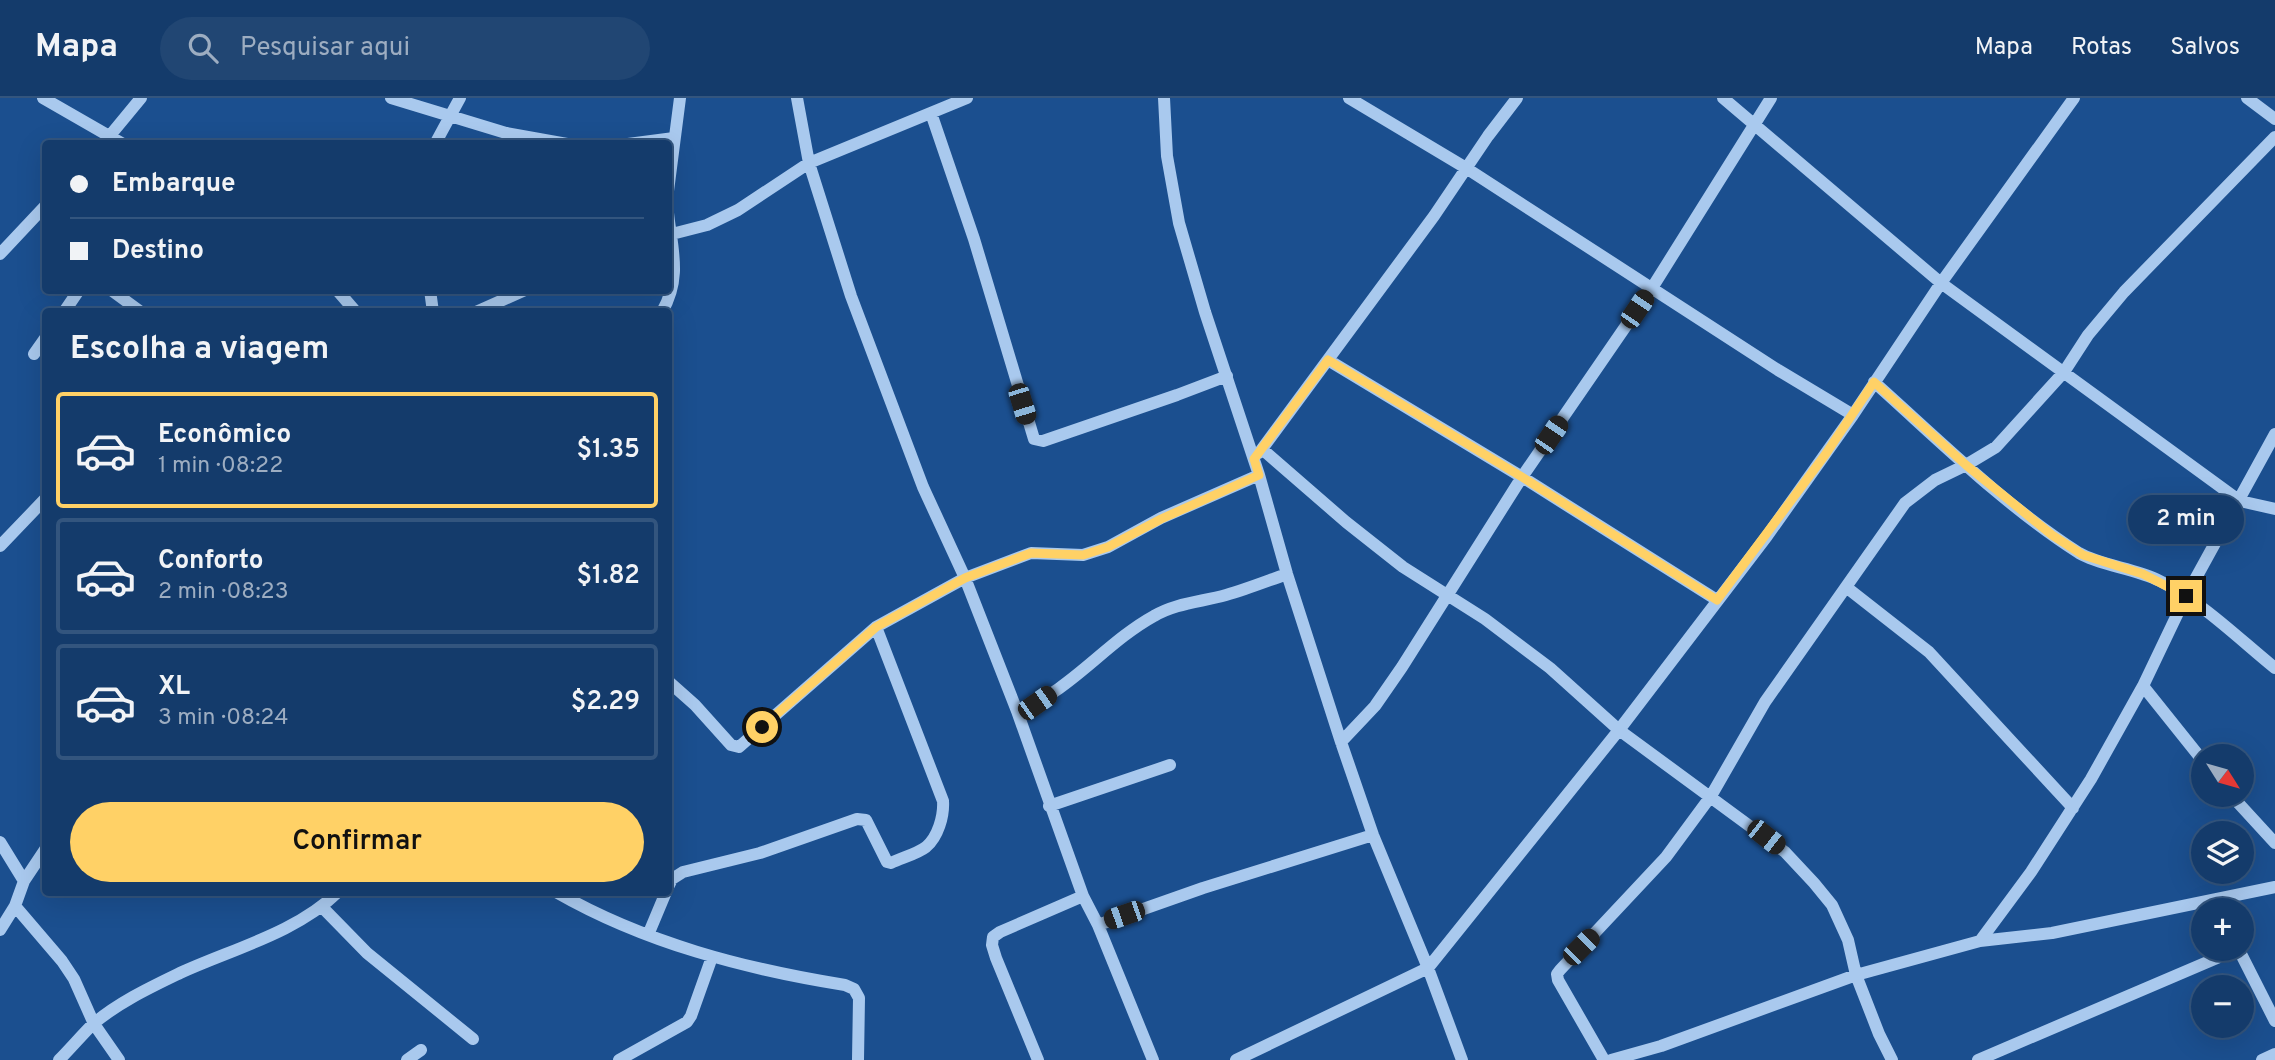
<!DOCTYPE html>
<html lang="pt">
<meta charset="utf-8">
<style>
:root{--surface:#143b6b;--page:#214673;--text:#f1f3f6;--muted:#9dadc1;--line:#33557e;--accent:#ffd166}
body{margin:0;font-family:Overpass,sans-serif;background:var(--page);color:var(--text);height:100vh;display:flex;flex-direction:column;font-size:26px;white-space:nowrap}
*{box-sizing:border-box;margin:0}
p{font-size:23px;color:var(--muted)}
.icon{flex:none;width:38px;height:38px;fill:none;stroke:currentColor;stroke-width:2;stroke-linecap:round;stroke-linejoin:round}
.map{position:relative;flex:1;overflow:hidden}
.side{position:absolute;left:42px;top:210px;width:630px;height:588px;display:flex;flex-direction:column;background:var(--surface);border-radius:7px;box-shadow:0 7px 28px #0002,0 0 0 2px var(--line)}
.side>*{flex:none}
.hud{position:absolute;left:42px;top:42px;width:630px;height:154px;border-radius:7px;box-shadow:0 7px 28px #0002,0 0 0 2px var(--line);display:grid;align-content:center;height:154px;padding:0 28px;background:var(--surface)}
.needle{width:46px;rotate:127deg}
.fabs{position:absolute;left:2191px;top:646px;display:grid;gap:14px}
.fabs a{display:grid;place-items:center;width:63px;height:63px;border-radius:50%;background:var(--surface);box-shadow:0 7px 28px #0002,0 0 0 2px var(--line);font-size:35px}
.end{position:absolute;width:32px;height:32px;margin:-16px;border:9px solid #ffd166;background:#111;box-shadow:0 0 0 4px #111}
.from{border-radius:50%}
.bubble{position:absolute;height:49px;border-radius:24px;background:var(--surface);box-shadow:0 7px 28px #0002,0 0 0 2px var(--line);font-size:23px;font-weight:600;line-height:49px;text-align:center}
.car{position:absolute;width:21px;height:42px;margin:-21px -10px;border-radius:9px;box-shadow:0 0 5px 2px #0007;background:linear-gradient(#222 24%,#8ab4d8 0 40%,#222 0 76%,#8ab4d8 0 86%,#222 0)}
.hud b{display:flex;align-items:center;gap:24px;height:66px;font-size:26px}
.hud b+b{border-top:2px solid var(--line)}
.hud i{width:18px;height:18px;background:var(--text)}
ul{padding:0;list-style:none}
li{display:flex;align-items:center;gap:21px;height:116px;margin:0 14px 10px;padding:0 14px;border:4px solid var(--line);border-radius:7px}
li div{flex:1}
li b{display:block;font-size:26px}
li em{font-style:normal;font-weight:600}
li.selected{border-color:var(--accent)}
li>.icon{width:63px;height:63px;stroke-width:1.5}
h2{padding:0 28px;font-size:32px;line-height:84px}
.primary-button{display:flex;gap:14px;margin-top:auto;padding:14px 28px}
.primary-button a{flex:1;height:80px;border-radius:42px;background:var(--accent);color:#111;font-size:28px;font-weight:600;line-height:80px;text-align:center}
header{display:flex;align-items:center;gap:42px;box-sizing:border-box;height:98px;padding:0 35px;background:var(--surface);border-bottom:2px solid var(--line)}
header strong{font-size:33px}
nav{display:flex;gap:38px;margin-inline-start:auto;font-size:24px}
.search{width:490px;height:63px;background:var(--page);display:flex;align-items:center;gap:18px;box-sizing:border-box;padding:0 24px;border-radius:38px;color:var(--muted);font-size:26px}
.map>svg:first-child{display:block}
</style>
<header>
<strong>Mapa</strong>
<div class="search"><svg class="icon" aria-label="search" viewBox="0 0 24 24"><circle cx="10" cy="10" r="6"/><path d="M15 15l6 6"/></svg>Pesquisar aqui</div>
<nav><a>Mapa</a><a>Rotas</a><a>Salvos</a></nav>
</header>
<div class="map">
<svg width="2275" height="962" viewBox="0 0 2275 962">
<rect width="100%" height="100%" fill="#1b4f8f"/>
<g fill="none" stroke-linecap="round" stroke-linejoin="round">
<!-- minor -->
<path stroke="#a9c9ee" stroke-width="12" d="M43 0 123 46
M391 0 506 35 567 46
M797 0 809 65 851 198 923 389 965 480 1017 613 1083 798 1098 827 1153 962
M1164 0 1167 58 1179 125 1205 214 1259 377 1287 476 1341 644 1373 737 1428 870 1462 962
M1349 0 1466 70 1778 272 1853 317
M1723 0 1941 185 2240 403 2275 411
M2247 0 2275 21
M931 15 974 141 1034 341 1043 343 1177 297 1227 278
M103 46 141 0
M435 46 460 0
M628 46 674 40
M668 93 680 0
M668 137 707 127 738 112 809 65 967 0
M0 156 46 107
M111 192 141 214
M337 192 356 214
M430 192 433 214
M64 214 79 192
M476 214 525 192
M662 214C682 179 672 152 668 115
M34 256 46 239
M1328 262 1522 379 1717 502
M1874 284C1940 343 2004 407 2079 455 2101 468 2135 470 2160 483 2202 504 2238 540 2275 570
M1262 351 1346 424 1403 469 1485 521 1550 570 1619 632 1785 754 1814 785 1832 807 1848 842 1856 877 1879 936 1892 962
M1259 355 1434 118 1488 38 1517 0
M0 448 46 400
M1846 489 1929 554 2073 710
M668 583 695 607 731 647 739 649 876 529 965 480 1031 455 1083 457 1108 449 1161 420 1259 377
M2143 588 2203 663
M1017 613C1070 594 1105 545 1154 518 1176 505 1201 504 1226 497 1247 491 1267 483 1287 476
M1341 644 1375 608 1402 569 1522 379 1652 190 1771 0
M2230 696 2275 745
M1049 708 1170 667
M0 744 24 783
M668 789 672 781 683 774 760 755 857 721 866 722 887 764 891 765C901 760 917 756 926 749 938 739 944 718 943 703L876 529
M556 794C645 845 745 871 845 887L854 891 859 900 858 962
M15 808 62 863 74 881 94 926 119 962
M322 809 367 855 473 941
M1098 827 1203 790 1373 737
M0 832 15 808 24 783 46 750
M648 837 666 794
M1980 843 2031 774 2091 681 2143 588 2186 498 2275 336
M2238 850 2275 923
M59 962C70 951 81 938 92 927 117 905 151 889 180 875 232 851 296 835 338 794
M407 962 421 952
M619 962 687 924 691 918 712 859
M1038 962 996 860 992 847 993 839 1000 834 1083 798
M1236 962 1428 870 1619 632 1767 438 1853 317 1941 185 2074 0
M1604 962 1558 882 1557 876 1560 872 1666 759 1711 698 1765 604 1905 405 1935 382 1966 367 1996 349 2064 274 2088 237 2124 194 2275 39
M1611 962 1661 948 1856 877 1980 843 2052 835 2275 789
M1978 962 2238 851
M2262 962 2275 956"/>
</g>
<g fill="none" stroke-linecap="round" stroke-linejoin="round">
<!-- route -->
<path stroke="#ffd166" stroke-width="9" d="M762 629 876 529 965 480 1031 455 1083 457 1108 449 1161 421 1259 377 1254 361 1328 262 1522 379 1717 502 1825 357 1874 284 1966 367 2052 437 2083 457 2143 476 2186 498"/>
</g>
</svg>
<div class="fabs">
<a><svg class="needle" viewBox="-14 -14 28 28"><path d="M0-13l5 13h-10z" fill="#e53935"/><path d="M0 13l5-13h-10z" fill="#9dadc1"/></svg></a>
<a><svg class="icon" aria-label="layers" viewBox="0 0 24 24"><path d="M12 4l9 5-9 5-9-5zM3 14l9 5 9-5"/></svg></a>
<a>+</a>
<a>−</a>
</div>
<i class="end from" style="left:762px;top:629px"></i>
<i class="end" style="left:2186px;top:498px"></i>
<div class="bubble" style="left:2128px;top:397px;width:116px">2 min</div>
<i class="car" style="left:1637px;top:211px;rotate:34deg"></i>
<i class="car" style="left:1022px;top:306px;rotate:163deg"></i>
<i class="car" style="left:1551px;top:337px;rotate:34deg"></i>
<i class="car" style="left:1037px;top:605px;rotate:55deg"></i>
<i class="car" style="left:1766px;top:739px;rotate:128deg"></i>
<i class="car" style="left:1124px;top:817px;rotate:251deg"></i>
<i class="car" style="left:1581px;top:849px;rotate:45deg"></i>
<div class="hud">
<b><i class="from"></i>Embarque</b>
<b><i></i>Destino</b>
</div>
<section class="side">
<h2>Escolha a viagem</h2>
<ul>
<li class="selected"><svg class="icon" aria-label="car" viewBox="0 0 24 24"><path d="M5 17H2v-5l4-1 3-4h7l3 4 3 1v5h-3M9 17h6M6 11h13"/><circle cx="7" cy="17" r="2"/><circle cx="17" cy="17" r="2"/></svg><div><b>Econômico</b><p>1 min · 08:22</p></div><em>$1.35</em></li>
<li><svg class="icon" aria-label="car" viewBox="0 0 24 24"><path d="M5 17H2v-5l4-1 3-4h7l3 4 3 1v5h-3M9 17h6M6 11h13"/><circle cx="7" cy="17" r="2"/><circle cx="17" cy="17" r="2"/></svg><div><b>Conforto</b><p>2 min · 08:23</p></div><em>$1.82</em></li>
<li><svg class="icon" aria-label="car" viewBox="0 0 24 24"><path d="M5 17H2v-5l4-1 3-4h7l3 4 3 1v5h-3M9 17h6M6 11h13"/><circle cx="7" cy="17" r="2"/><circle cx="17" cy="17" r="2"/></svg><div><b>XL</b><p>3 min · 08:24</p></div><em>$2.29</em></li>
</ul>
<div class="primary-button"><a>Confirmar</a></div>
</section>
</div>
